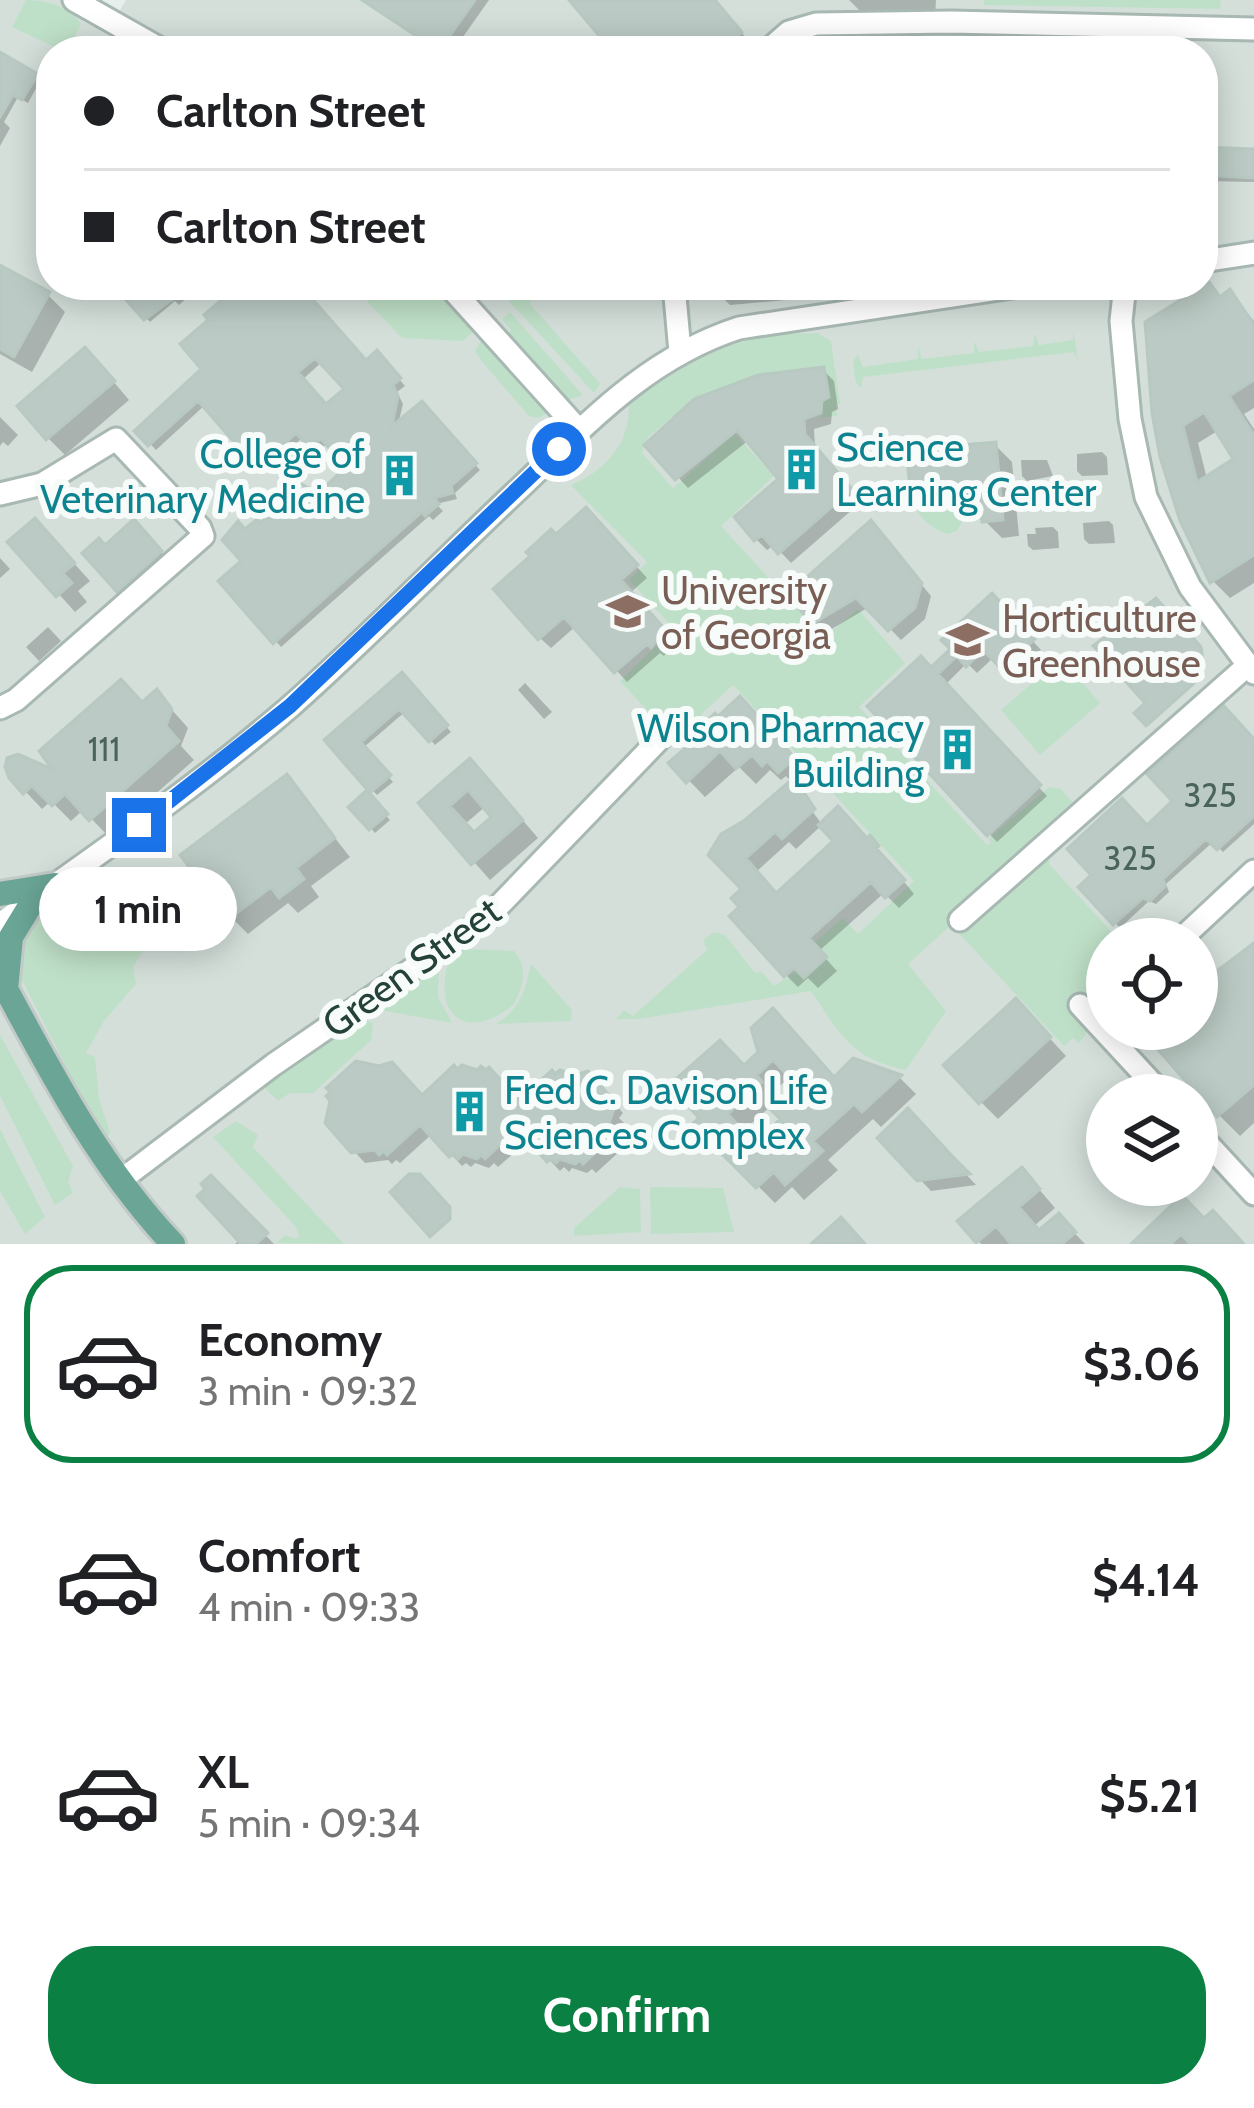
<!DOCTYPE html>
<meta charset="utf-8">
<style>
:root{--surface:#fff;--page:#f6f6f6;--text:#202124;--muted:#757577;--line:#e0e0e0;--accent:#0b8043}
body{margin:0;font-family:Cabin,sans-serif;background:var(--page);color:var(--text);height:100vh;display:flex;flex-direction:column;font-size:45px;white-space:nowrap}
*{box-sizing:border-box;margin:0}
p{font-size:39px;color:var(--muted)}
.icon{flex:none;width:66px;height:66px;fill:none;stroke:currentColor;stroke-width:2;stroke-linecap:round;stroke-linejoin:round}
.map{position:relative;height:1244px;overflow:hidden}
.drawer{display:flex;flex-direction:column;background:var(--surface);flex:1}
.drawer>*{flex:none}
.banner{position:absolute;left:36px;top:36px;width:1182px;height:264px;border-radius:48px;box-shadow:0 6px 30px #0003;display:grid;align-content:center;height:264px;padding:0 48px;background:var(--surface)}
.fabs{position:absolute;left:1086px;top:918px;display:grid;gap:24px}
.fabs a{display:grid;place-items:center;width:132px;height:132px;border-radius:50%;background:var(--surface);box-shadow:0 6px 30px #0003;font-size:60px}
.end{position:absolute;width:54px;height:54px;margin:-27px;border:15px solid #1a73e8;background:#fff;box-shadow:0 0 0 6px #fff}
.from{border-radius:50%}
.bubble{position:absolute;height:84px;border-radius:42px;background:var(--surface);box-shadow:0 6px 30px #0003;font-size:39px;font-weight:800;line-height:84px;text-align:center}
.banner b{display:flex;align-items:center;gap:42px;height:114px;font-size:45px}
.banner b+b{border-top:3px solid var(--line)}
.banner i{width:30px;height:30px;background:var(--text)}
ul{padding:21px 0 0;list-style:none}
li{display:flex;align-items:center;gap:36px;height:198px;margin:0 24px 18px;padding:0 24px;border:6px solid transparent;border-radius:48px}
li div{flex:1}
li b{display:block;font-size:45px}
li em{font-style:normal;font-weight:800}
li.selected{border-color:var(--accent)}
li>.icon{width:108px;height:108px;stroke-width:1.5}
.primary-button{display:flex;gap:24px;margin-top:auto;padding:24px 48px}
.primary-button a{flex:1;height:138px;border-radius:48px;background:var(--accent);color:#fff;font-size:48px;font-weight:800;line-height:138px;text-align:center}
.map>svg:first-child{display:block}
</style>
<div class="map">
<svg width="1254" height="1244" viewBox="0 0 1254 1244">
<rect width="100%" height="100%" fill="#e6efeb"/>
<!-- built -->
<path fill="#d4dfda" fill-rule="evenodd" d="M0 0H80L116 17 126 0H1254V1244H0ZM51 51H1203V285H51ZM1107 939H1197V1029H1107ZM1107 1095H1197V1185H1107Z"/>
<!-- green -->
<path fill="#bfe0c8" d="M26 0C46 0 70 6 81 24L70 45 57 48 12 27Z
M984 0H1221L1220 9 984 5Z
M352 285H433L473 332 463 341 402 338Z
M523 285 532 290 530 304 597 380 600 384 594 393 507 299Z
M510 312 582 394V396L562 401 510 344 513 340 507 334 511 330 502 319Z
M1073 329 1078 361 1074 352 863 377 861 388 856 383 853 361 858 355 863 367 918 359V347L922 359 974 353V341L979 352 1033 346 1035 333 1039 345 1073 340Z
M817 333 831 341 840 404 836 405 837 416 822 418V401L829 397 823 367 758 375 694 399 648 437 642 453 673 488 735 434 774 476 721 526 824 638 858 609 905 663 859 707 987 845 991 843 988 839 1049 787 1061 789 1072 802 1061 812 1072 825 1041 855 1049 859V864L1118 939H1107V1006C1094 1018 1090 1030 1079 1043L1073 1038 1064 1046 951 925 908 964 946 1011 906 1070C852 1059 841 1036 811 991L639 1019H616L624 1010 633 1016 707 950 703 940 714 932 725 935 755 973 762 972 774 986 797 971 804 978 827 958 814 943 843 918 858 934 914 881 733 685 674 739 620 681 674 629 629 580 647 562 571 485C606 471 631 442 629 403 672 374 724 337 778 334 791 333 804 334 817 333Z
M483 338 549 412 539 418 529 416 480 359 475 351Z
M939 486 941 494 961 495 968 509 957 531 948 534C926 527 910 511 915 488Z
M1061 658 1100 703 1040 755 1001 710Z
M67 896 171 903 133 967 136 984 104 1021 86 1053 95 1057 99 1099 110 1132 107 1139 87 1108 17 970C22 958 19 951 22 940 27 920 52 907 67 896Z
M466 949 514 951C529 968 523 986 514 1004 468 1043 431 1017 449 960Z
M531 964 572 1010 571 1021 496 1024C521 1008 525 991 531 964Z
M439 967 438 997 452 1023 379 1010Z
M361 1018 373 1023 371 1040 313 1093H290L278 1101 262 1085Z
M0 1035 73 1166 68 1182 73 1193 55 1205 0 1096Z
M236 1121 258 1135 253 1147 344 1244 276 1243 286 1235 295 1239 299 1236 295 1226 213 1137Z
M0 1129 45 1217 25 1234 0 1191Z
M620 1187 640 1189 641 1232 574 1236V1228Z
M650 1187 723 1188 734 1232 651 1234Z"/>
<!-- shadow -->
<path fill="#0003" fill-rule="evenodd" d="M366 0H489L453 51H435Z
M572 0H714L757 51H616Z
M849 0H936L935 19 866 17Z
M0 56 40 81 28 103 18 97 4 122 10 128 0 146Z
M1203 146 1209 151 1254 152V182L1203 181Z
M0 269 48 295 65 312 32 372 0 354Z
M129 285H201L179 305 175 301 150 322 122 291Z
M241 285H297L367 363 377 354 405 386 397 392 403 404 398 425 422 405 480 470 455 493 457 499 436 504 443 511 433 520 429 516 281 647 222 581 245 562V533L287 523 350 467 329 443 316 451 303 437 283 456 274 447 257 462 205 405 156 450 138 431 205 369 212 320ZM323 361 348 389 326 408 302 380Z
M716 285H842L843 295 730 305 717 292Z
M1230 293 1254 321V408L1244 414 1254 429V583L1230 598 1213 581 1163 457 1222 299ZM1219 430 1237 460 1207 479 1198 443Z
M102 368 129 400 65 455 48 438Z
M823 370 834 381 838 409 832 412 831 424 814 429 815 448 861 502 791 563 774 545 767 550 756 539 783 479 749 440 688 488 649 445Z
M0 417 18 435 8 446 3 442 0 446Z
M946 441 954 448 995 445 1012 462 1019 536 1002 538 985 521 983 498 968 499V507L960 508 953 501 930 503 913 485Z
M1102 452 1107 457 1108 475 1082 476 1077 471V454Z
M1021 460H1047L1053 476 1027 481 1022 476Z
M1109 521 1113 525 1115 543 1089 544 1084 539 1083 523Z
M597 522 647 578 630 593 674 642 664 656 660 653 627 682 576 626 551 648 540 638 556 538Z
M1053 527 1058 532 1059 548 1033 550 1028 546 1027 534H1036L1035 528Z
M881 535 931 596 925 619 901 640 869 607 825 633 814 622Z
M52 539 90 581 78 591 87 602 75 612 12 542Z
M151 540 177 570 136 606 119 590Z
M0 558 10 569 0 578Z
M992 597 1041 650 1012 677 994 657 977 673 967 663 945 685 1047 796 997 842 871 706 932 670 954 650Z
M1182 613 1195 626 1186 634 1200 657 1184 673 1194 685 1149 725 1138 713 1149 704 1112 662 1109 666 1102 658Z
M48 627 61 641 39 661 26 647Z
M402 676 451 732 435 745 406 711 363 748 393 782 377 795 328 740Z
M525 683 552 712 544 719 518 690Z
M157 693 188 728 181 746 194 760 108 836 83 810 71 821 51 801 42 809 11 776H62Z
M756 717 810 777 796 789 821 823 870 840 914 894 899 908 884 893 819 951 837 971 818 988 808 978 798 987 786 975 744 907 745 889 712 854 793 783 786 776 781 780 770 770 756 784 739 767 705 797 673 764 698 740 705 727ZM822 825 837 841 777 896 756 872 789 842 796 849Z
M1254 743V824L1223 852 1213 842 1166 884 1169 892 1156 904 1149 901 1120 928 1082 887 1147 829Z
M287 778 350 857 311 886 319 897 298 913 288 903 248 934 231 917Z
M487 779 538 838 490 880 422 803ZM486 806 495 817 475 835 465 824Z
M367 794 390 820 375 833 352 807Z
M1254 947V1123L1240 1136 1219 1115 1158 1029H1197V992Z
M1032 1019 1066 1056 998 1119 981 1102Z
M762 1052 835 1080 854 1061 900 1078 916 1094 881 1127 873 1119 828 1160 838 1170 804 1200 792 1187 775 1203 696 1124ZM791 1075 800 1085 780 1104 772 1094ZM771 1106 784 1119 756 1147 742 1132Z
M599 1086 623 1113 619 1118 624 1123 618 1136 622 1141 618 1146 621 1150 596 1173 592 1169 587 1173 572 1168 569 1172 564 1167 560 1171 530 1139 498 1167 494 1163 489 1168 475 1163 471 1167 466 1163 462 1166 432 1134 400 1163 396 1160 392 1164 388 1160 365 1163 328 1123 422 1099 520 1103Z
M908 1112 976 1185 931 1191 881 1138Z
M211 1179 274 1244H235L240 1239Z
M1038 1188 1055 1208 1034 1226 1040 1233 1059 1217 1085 1244H981L962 1222Z
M1204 1222 1242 1244H1136Z"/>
<!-- building -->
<path fill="#bbcac4" stroke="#b8c9c2" stroke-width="3" fill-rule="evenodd" d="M362 0H475L439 51Z
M569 0H715L742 32 720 51H612Z
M967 37 1005 51H899L930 38Z
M0 52 38 74 22 100 13 95 0 117Z
M1203 147 1254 149V178L1203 175Z
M0 265 50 292 14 357 0 349Z
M1209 282 1220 297 1230 289 1254 325V380L1229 396 1254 435V555L1210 583 1180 521 1160 457 1152 413 1145 322ZM1204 412 1233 459 1197 482 1183 426Z
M125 285H192L144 320 118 291Z
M230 285H300L366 360 377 350 401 378 393 385 398 396 392 426 422 401 477 463 451 486 453 493 434 498 439 504 425 516 422 512 273 644 218 581 241 561 222 540 238 521 245 529 257 519 260 523 278 509 287 519 312 499 303 485 318 493 346 467 321 439 308 447 296 433 275 453 266 443 249 459 198 401 148 446 134 431 201 369 180 344 208 320 204 315 233 290ZM315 358 344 389 326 404 298 372Z
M85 347 115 381 46 440 17 406Z
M824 367 829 397 822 401 821 413 804 419 805 434 852 489 778 554 762 535 754 541 734 517 778 479 737 430 675 480 644 445 694 399 758 375Z
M948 438V446L996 442 1003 520 982 522 978 481 952 483 953 491 940 492 939 484 910 487 906 450 937 447 936 439Z
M586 507 638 565 621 580 665 629 651 648 647 644 614 673 564 617 538 640 493 589 530 556 526 552 551 529 556 534Z
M35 518 75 563 63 573 72 583 56 597 7 542Z
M134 519 162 551 117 592 82 553 99 538 105 545Z
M871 520 922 583 915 608 888 631 856 598 812 624 787 595Z
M992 593 1035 639 1002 670 983 650 966 667 957 656 938 674 1041 785 987 836 867 706 921 656 931 667 950 649 941 640Z
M1156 598 1173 617 1183 609 1196 623 1187 631 1201 647 1203 661 1197 657 1184 670 1195 682 1146 726 1134 713 1145 703 1109 663 1105 667 1097 658 1101 654 1093 646Z
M402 672 448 725 429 742 399 709 361 742 391 775 370 793 324 740Z
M121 679 142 702 157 689 172 709 166 726 179 741 89 821 65 794 52 806 32 786 23 794 9 778 5 767 7 758 18 754 52 769 39 751Z
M740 696 795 758 778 773 767 761 762 766 752 755 736 769 720 751 686 783 668 763 695 740 688 728 700 717 705 723 715 713 718 716Z
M1224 706 1254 739V816L1217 850 1206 839 1163 879 1165 886 1150 901 1143 898 1113 925 1078 887 1091 875 1067 849 1122 798 1147 825 1172 801 1147 774Z
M470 758 523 820 471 865 418 803ZM468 790 491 817 474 832 450 806Z
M287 774 335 838 296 868 304 879 291 889 279 898 271 887 229 919 180 855Z
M790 781 803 791 815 809 782 839 775 832 746 858 776 893 833 841 818 825 838 806 867 838 870 835 879 846 876 848 905 880 885 898 871 882 809 938 827 957 804 978 794 968 784 977 729 916 739 907 731 898 741 889 708 855 721 834 745 820Z
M367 790 388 814 369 830 348 807Z
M1254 943V1085L1217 1117 1146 1036 1154 1029H1197V986Z
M1016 998 1051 1037 979 1104 943 1065Z
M773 1008 834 1077 853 1058 902 1075 862 1112 854 1104 813 1141 823 1151 785 1185 774 1172 756 1188 692 1124 699 1118 669 1085 720 1040 744 1065 758 1052 751 1028ZM773 1060 796 1085 770 1109 780 1119 755 1144 728 1114 762 1082 757 1075Z
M356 1061 379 1066 392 1062 422 1095 454 1065 457 1069 462 1065 477 1070 481 1066 486 1070 489 1067 519 1100 552 1070 555 1074 560 1070 575 1075 588 1071 614 1101 610 1105 614 1109 609 1123 614 1128 609 1133 612 1137 583 1164 580 1160 575 1164 560 1159 556 1163 551 1159 547 1162 517 1129 485 1159 481 1155 477 1159 463 1154 458 1159 454 1154 449 1157 420 1125 387 1155 384 1151 379 1155 375 1150 351 1153 325 1123 330 1101 326 1096 330 1092 326 1088Z
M908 1108 954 1158 970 1174 917 1181 877 1138Z
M1022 1167 1040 1189 1019 1207 1039 1230 1059 1213 1076 1232 1062 1244H1011L996 1226 976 1243 957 1221Z
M409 1174H420L450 1207V1219L430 1237 390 1192Z
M211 1175 268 1233 256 1244H241L197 1196 205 1189 201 1184Z
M1182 1195 1204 1218 1213 1210 1244 1244H1190L1181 1234 1171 1244H1131Z
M841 1217 865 1244H811Z"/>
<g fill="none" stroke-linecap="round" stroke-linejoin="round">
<defs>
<path id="minor" d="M74 0 164 51
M1118 26 1131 51
M767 51 789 32 816 24 951 22 1254 29
M1203 261 1254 253
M448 285 578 429
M674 285 680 352
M1125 285 1121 321 1130 419 1146 497 1190 587 1254 673
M0 494 42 484 116 439 200 528 203 536 16 700 0 708
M960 920 1247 666
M0 924C98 854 199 785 291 706 370 636 444 559 521 487 589 422 647 358 739 328L1025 285
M1181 939 1254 871
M1080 1005 1163 1095
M1197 1132 1254 1194
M121 1180 273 1065 488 917 674 724"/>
<path id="major" d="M0 894 55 885
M0 978C50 1071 100 1167 173 1244
M6 989 11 937 33 901"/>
</defs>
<!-- minor casing -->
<use href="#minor" stroke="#a8b8b2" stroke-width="27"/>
<!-- major casing -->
<use href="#major" stroke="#c2cac8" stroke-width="30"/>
<!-- minor -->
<use href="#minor" stroke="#fff" stroke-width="21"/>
<!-- major -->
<use href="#major" stroke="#6aa596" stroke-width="24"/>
</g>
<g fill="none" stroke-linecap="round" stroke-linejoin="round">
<!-- route -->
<path stroke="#1a73e8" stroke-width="15" d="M139 825 290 706 559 449"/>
</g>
<!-- icons -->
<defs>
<symbol id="building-bare" viewBox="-9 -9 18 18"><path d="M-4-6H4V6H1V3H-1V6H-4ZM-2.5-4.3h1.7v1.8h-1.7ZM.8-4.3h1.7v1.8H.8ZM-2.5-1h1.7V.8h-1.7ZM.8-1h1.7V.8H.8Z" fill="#0f9aa8" stroke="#f7fbf9" stroke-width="2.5" paint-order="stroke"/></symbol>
<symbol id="university-bare" viewBox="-9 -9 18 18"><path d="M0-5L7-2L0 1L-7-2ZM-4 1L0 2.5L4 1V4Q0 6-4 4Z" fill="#8d6e63" stroke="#f7fbf9" stroke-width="2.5" paint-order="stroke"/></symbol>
</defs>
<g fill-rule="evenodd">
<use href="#building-bare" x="772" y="440" width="59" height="59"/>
<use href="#building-bare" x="370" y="446" width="59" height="59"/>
<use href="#university-bare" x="598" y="582" width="59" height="59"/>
<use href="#university-bare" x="938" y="610" width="59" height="59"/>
<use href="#building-bare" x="928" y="720" width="59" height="59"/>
<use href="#building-bare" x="440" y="1082" width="59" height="59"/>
</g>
<g text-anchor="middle" stroke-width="12" stroke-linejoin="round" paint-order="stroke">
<!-- number labels -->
<g font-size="33" fill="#4a645c">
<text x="104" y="761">111</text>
<text x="1210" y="807">325</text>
<text x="1130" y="870">325</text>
</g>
<!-- culture labels -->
<g font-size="39" fill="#0d838f" stroke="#f7fbf9" text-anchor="start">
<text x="836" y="461">Science<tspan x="836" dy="45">Learning Center</tspan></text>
<text x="365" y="468" text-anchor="end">College of<tspan x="365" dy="45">Veterinary Medicine</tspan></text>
<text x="924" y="742" text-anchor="end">Wilson Pharmacy<tspan x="924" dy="45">Building</tspan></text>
<text x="504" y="1104">Fred C. Davison Life<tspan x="504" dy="45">Sciences Complex</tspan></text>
</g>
<!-- education labels -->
<g font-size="39" fill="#785e54" stroke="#f7fbf9" text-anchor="start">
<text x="661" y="604">University<tspan x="661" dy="45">of Georgia</tspan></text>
<text x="1002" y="632">Horticulture<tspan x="1002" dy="45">Greenhouse</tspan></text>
</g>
<!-- street labels -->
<g font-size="39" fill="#24423a" stroke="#f7fbf9">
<text transform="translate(411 967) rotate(-36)" y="14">Green Street</text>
</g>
</g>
</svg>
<div class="fabs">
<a><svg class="icon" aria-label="locate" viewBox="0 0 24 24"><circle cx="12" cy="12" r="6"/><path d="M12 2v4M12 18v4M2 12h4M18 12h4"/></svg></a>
<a><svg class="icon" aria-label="layers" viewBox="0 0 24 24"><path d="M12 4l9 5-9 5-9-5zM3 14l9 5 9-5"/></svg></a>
</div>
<i class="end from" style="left:559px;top:449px"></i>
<i class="end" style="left:139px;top:825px"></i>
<div class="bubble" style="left:39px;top:867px;width:198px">1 min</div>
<div class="banner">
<b><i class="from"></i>Carlton Street</b>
<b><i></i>Carlton Street</b>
</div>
</div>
<section class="drawer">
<ul>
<li class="selected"><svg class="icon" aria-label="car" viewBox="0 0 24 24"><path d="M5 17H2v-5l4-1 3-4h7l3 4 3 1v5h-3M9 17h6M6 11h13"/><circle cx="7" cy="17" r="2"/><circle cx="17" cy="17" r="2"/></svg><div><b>Economy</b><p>3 min · 09:32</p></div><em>$3.06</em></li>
<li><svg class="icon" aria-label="car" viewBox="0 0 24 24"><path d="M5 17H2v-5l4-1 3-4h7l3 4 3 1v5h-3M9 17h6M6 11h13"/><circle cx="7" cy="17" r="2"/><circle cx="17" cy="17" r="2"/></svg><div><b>Comfort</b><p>4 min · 09:33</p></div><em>$4.14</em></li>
<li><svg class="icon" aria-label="car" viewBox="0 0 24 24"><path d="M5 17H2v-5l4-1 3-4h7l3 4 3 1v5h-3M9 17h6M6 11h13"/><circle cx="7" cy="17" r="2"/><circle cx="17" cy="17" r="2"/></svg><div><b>XL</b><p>5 min · 09:34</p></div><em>$5.21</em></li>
</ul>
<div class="primary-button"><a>Confirm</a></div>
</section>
